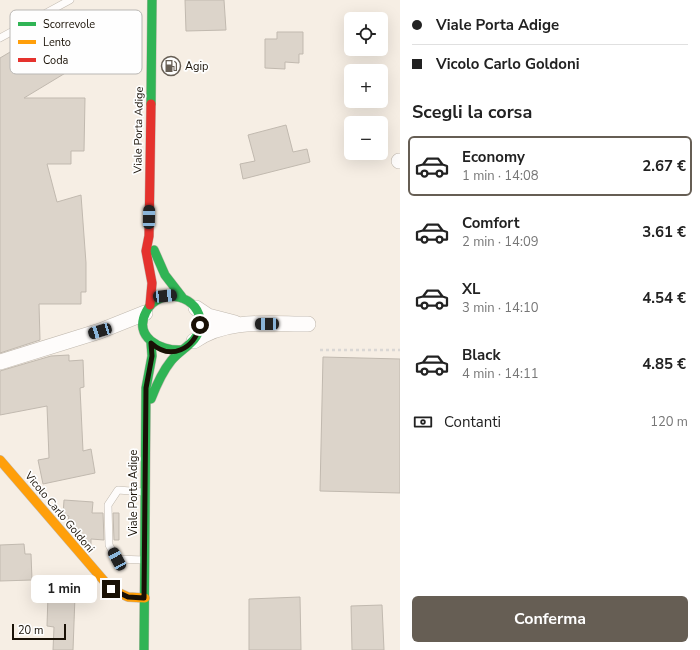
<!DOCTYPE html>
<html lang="it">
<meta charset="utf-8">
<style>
:root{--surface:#fff;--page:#f2f2f2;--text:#222;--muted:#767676;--line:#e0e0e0;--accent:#665e54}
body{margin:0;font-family:"Nunito Sans",sans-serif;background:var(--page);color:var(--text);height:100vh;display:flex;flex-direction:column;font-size:15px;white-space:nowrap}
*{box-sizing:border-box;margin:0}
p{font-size:13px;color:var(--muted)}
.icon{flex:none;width:22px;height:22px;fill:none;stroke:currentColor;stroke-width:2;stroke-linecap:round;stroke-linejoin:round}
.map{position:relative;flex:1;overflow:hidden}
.side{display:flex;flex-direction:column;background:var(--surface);width:300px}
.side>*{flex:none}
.banner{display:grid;align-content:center;height:88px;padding:0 12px;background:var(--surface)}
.tools{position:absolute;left:344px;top:12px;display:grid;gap:8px}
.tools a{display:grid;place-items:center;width:44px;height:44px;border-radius:6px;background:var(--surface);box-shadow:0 4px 16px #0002;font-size:20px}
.scale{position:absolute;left:12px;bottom:10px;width:54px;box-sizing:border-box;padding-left:4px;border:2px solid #191106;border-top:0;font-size:11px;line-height:14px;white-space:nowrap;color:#191106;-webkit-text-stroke:3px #fefefe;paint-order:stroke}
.end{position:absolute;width:18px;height:18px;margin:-9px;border:5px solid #191106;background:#fff;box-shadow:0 0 0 2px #fff}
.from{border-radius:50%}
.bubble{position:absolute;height:28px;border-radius:6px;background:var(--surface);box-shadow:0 4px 16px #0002;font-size:13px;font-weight:700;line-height:28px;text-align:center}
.car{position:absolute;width:12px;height:24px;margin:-12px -6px;border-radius:5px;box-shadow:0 0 3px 1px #0007;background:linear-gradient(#222 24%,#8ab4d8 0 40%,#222 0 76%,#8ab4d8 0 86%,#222 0)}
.banner b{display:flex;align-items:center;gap:14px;height:38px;font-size:15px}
.banner b+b{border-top:1px solid var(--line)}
.banner i{width:10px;height:10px;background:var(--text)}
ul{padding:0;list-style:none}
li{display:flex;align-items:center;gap:12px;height:60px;margin:0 8px 6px;padding:0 4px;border:2px solid transparent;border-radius:6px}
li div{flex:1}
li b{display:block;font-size:15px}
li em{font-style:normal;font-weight:700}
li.on{border-color:var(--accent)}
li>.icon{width:36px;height:36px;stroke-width:1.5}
h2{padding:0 12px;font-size:18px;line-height:48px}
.pay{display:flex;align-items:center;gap:10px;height:44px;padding:0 12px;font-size:15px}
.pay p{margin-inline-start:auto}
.action{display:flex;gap:8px;margin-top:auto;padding:8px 12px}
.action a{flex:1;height:46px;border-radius:6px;background:var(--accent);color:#fff;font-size:16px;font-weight:700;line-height:46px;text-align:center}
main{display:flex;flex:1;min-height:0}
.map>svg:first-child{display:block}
</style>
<main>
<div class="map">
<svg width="400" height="650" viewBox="0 0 400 650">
<rect width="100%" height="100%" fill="#f6eee4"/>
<!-- building -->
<path fill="#dcd4ca" stroke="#c1b9af" d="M185 0H224L226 30 186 31Z
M59 23 69 41 63 46 77 66 24 98H85L84 151H71V164H47L57 202 81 195 86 263V292H81V304H39L40 340 0 353V58Z
M277 32H303V54H299V63L285 62V69L265 68V39H277Z
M286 125 293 152 307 149 310 162 243 179 240 164 255 161 248 135Z
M69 355V361L83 360 84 387 80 388 83 451 91 449 95 473 43 484 38 460 49 458 47 406 0 415V371L51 356Z
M323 357 400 359V493L320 491Z
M64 500 93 502 92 513H103L104 540 91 539V547L68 521 69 516 63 515Z
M113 513H119V540H114Z
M24 544 25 554H31L32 580 0 581V545Z
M48 595 75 596 73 650H53L54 627 47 626Z
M300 597 301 650H249V599Z
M382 605 384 650H352L351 606Z"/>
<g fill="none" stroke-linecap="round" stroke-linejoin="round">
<defs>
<path id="lane" d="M0 38 70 0
M143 492 118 490 108 505 109 545 117 559 144 560"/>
<path id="street" d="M399 161H400
M196 308 208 316 235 323
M194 341C227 318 269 324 308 324
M0 362 100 331 145 313"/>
<path id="fast" d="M151 104 152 0
M154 250 165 275 182 297
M151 399C156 386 162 372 171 361 180 349 198 343 200 326 203 295 159 285 146 312 133 337 160 351 181 350
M144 650 146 388 152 356 151 343"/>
<path id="slow" d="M0 460 111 589 128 597 145 598"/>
<path id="jam" d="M150 305 152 283 146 251 149 236 151 104"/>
</defs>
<!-- lane casing -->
<use href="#lane" stroke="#c1b9af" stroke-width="8"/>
<!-- street casing -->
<use href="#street" stroke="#c1b9af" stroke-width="16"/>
<!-- fast casing -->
<use href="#fast" stroke="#c1b9af" stroke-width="10"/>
<!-- slow casing -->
<use href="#slow" stroke="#c1b9af" stroke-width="10"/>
<!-- jam casing -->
<use href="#jam" stroke="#c1b9af" stroke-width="10"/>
<!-- path -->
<path stroke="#dad7d4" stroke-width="2.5" stroke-dasharray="3 3" stroke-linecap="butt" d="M320 350H400"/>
<!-- lane -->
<use href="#lane" stroke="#fefcfb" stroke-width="7"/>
<!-- street -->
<use href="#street" stroke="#fefcfb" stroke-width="15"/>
<!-- fast -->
<use href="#fast" stroke="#30b455" stroke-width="9"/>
<!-- slow -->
<use href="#slow" stroke="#ff9f0a" stroke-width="9"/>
<!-- jam -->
<use href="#jam" stroke="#e5322d" stroke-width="9"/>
</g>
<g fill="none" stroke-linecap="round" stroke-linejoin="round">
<!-- route -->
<path stroke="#191106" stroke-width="5" d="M111 589 128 597 144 598 146 388 152 356 151 343C171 361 194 349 200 325"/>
</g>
<!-- icons -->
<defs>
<symbol id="fuel-ring" viewBox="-11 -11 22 22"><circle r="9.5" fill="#fefefe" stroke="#665e54" stroke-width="1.5"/><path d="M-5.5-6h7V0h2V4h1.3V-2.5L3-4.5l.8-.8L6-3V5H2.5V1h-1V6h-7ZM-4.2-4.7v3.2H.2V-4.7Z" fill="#665e54"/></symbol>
</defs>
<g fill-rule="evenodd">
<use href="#fuel-ring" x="160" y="55" width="22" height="22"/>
</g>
<g text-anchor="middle" stroke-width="3.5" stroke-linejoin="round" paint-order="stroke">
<!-- poi labels -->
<g font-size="11" fill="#191106" stroke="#fefefe" text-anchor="start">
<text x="185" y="70">Agip</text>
</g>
<!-- street labels -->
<g font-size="11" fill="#191106" stroke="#fefefe">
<text transform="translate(138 130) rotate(-89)" y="4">Viale Porta Adige</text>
<text transform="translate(133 493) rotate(-90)" y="4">Viale Porta Adige</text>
<text transform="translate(60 512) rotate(50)" y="4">Vicolo Carlo Goldoni</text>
</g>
</g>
<!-- legend -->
<rect x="10" y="10" width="132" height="64" rx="6" fill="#fefefe" stroke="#b9b7b4" stroke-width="1"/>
<rect x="18" y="22" width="18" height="4" fill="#30b455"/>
<rect x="18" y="40" width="18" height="4" fill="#ff9f0a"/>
<rect x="18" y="58" width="18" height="4" fill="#e5322d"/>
<g font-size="11" fill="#191106">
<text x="43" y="28">Scorrevole</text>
<text x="43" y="46">Lento</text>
<text x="43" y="64">Coda</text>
</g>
</svg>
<div class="tools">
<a><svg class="icon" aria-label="locate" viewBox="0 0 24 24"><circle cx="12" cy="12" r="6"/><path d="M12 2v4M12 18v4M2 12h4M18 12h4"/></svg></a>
<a>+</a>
<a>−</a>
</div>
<div class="scale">20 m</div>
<i class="end from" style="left:200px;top:325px"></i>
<i class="end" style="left:111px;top:589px"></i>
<div class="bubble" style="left:31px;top:575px;width:66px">1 min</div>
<i class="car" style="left:149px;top:217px;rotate:1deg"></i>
<i class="car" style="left:165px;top:296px;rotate:84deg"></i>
<i class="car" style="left:267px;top:324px;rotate:270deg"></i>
<i class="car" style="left:100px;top:331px;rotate:253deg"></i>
<i class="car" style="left:117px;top:559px;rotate:332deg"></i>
</div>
<section class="side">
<div class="banner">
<b><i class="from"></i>Viale Porta Adige</b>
<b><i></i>Vicolo Carlo Goldoni</b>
</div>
<h2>Scegli la corsa</h2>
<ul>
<li class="on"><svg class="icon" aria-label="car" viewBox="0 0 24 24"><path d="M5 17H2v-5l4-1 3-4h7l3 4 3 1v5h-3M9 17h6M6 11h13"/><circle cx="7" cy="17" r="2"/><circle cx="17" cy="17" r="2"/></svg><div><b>Economy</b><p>1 min · 14:08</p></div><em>2.67 €</em></li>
<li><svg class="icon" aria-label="car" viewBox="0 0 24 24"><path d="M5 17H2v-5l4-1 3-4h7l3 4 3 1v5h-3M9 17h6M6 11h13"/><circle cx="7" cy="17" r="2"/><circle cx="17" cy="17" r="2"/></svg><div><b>Comfort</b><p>2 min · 14:09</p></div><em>3.61 €</em></li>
<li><svg class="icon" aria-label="car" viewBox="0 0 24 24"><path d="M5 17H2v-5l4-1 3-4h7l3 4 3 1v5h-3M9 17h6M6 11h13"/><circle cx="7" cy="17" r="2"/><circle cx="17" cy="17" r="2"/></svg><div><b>XL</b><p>3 min · 14:10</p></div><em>4.54 €</em></li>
<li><svg class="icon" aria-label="car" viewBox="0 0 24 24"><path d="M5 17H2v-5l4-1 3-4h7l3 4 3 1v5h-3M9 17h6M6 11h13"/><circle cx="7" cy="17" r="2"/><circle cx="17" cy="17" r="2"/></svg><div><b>Black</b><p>4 min · 14:11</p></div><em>4.85 €</em></li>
</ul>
<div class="pay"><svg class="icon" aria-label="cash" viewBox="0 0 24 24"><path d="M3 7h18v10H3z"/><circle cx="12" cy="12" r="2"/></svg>Contanti<p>120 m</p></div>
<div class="action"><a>Conferma</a></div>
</section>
</main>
